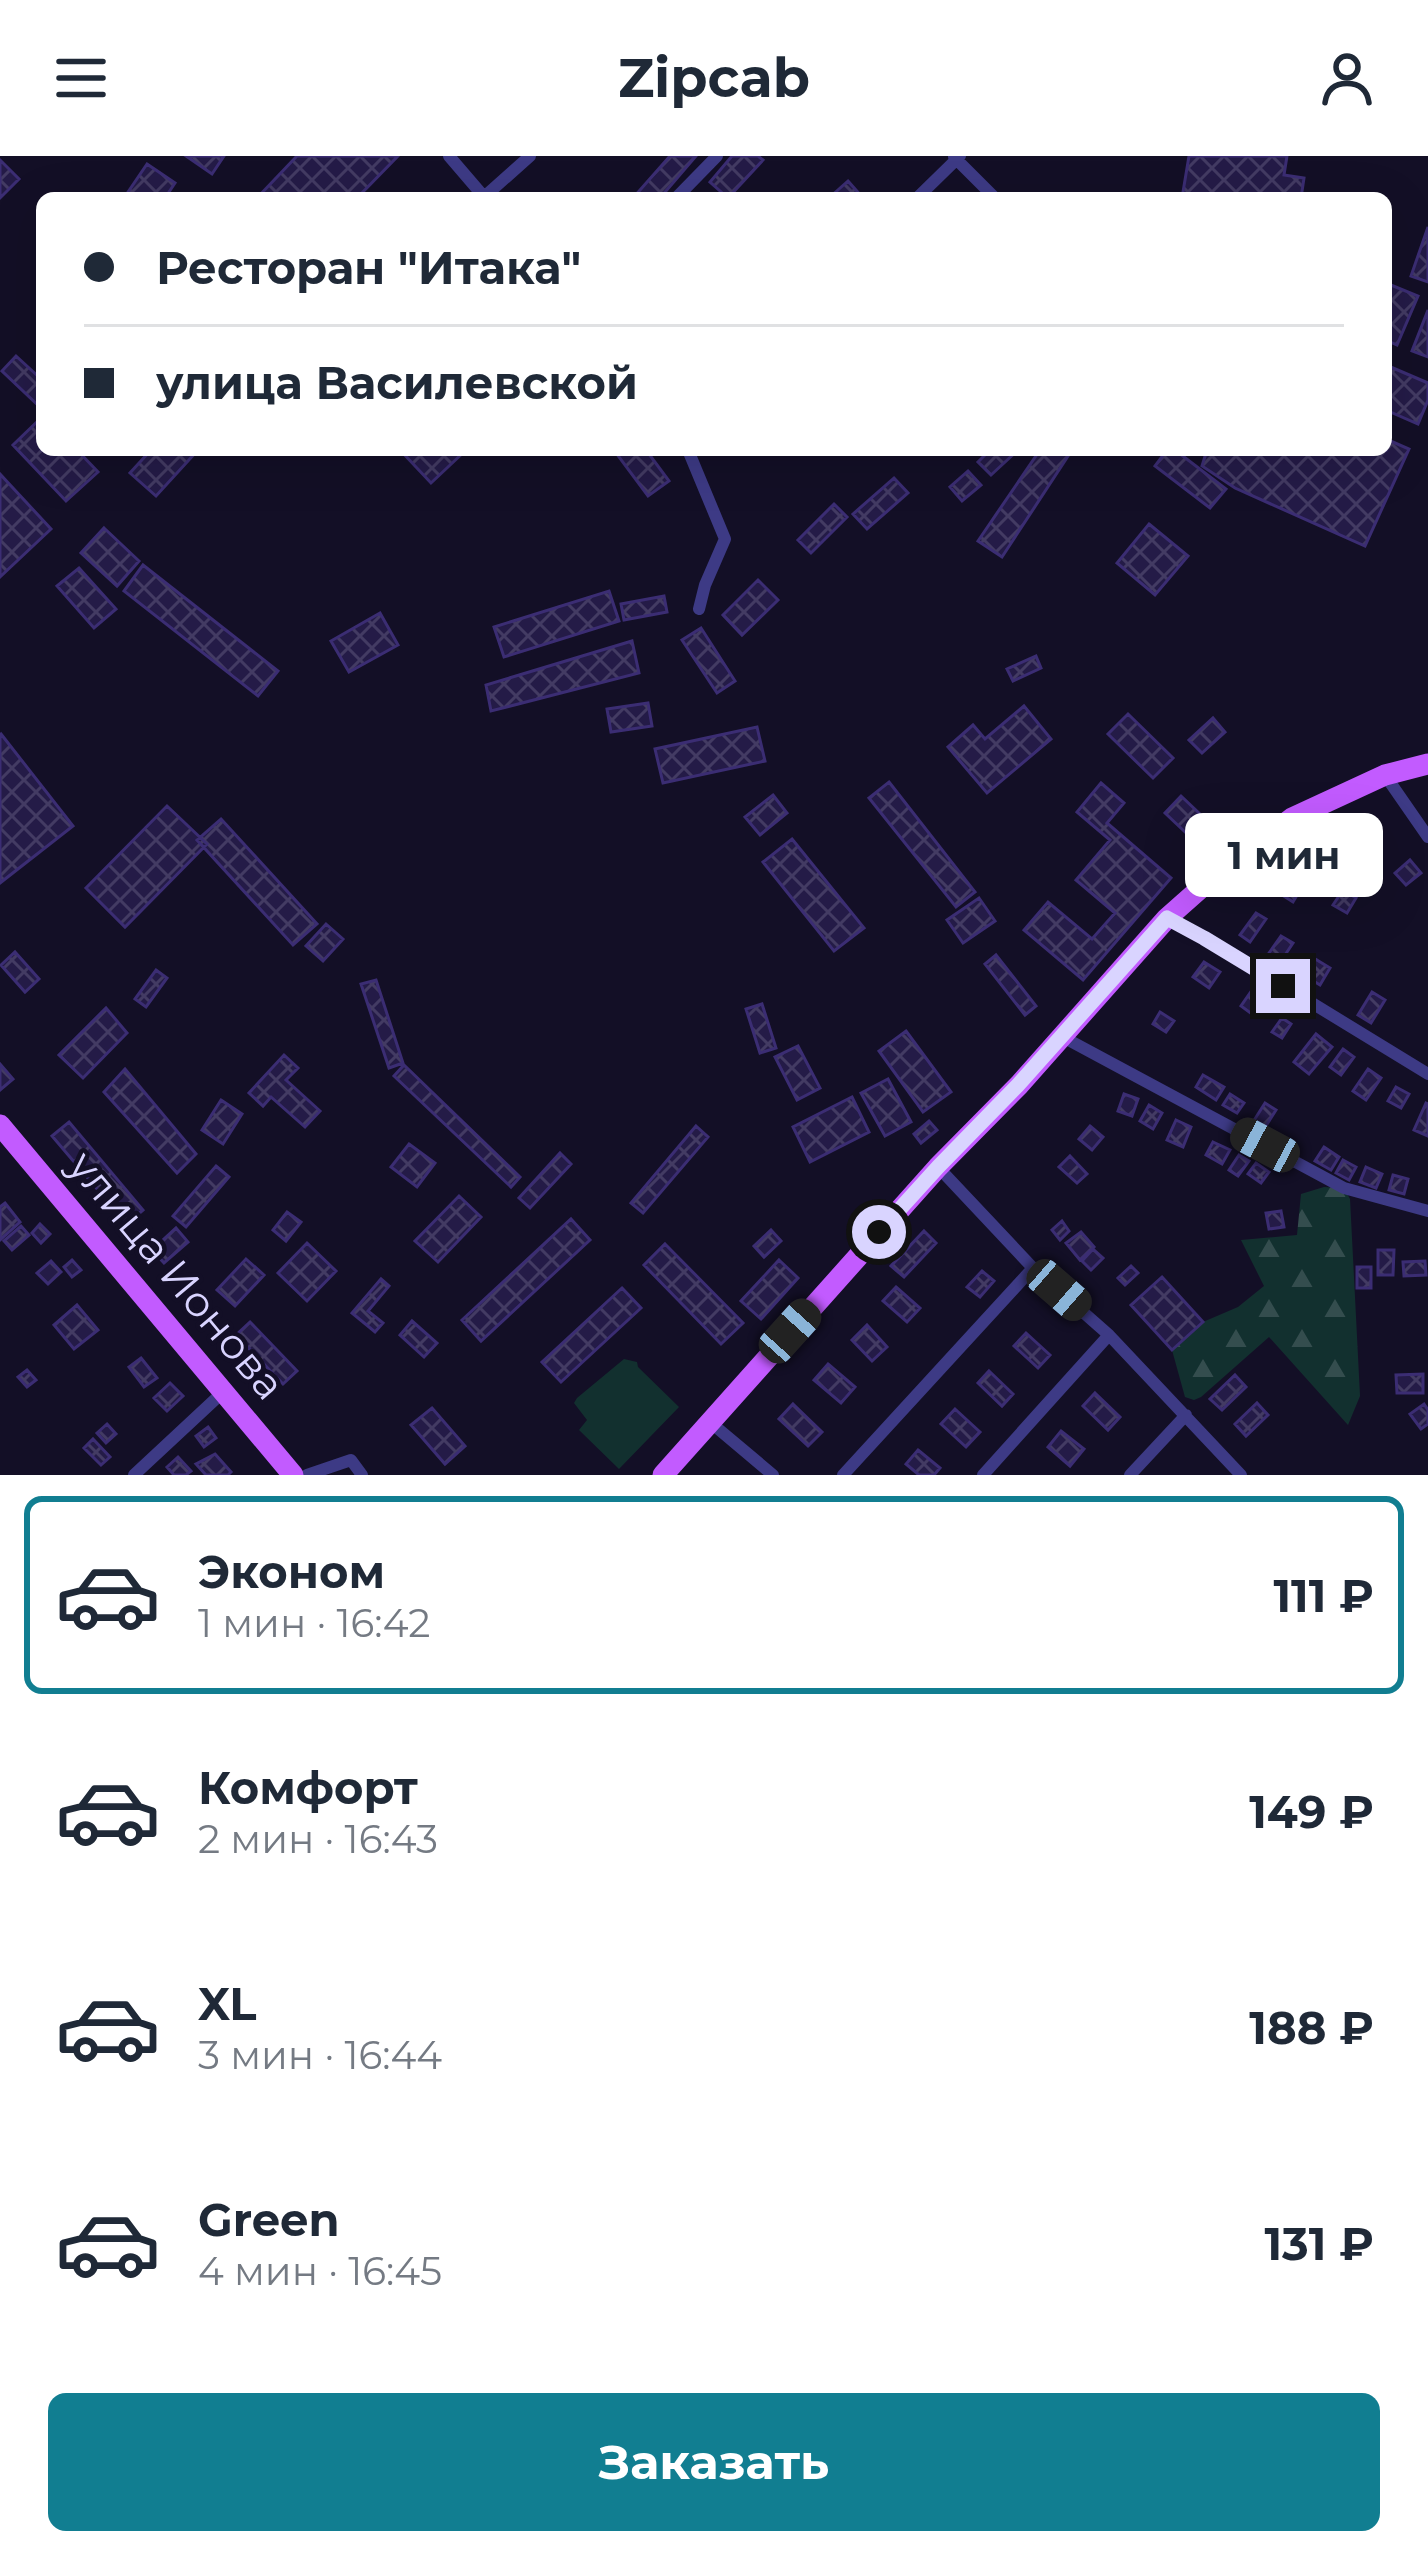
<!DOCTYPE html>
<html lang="ru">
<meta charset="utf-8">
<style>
:root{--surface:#fff;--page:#f6f6f7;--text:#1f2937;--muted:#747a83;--line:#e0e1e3;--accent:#117e91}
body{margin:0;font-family:Montserrat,sans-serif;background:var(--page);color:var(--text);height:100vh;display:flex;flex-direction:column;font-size:45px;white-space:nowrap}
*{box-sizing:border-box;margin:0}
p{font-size:39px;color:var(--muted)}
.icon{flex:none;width:66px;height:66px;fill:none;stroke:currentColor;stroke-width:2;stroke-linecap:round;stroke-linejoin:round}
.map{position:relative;height:1319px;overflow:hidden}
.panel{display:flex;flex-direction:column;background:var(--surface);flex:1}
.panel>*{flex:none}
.banner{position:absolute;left:36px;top:36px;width:1356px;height:264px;border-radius:18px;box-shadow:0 12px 48px #0002;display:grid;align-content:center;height:264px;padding:0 48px;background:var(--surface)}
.end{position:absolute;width:54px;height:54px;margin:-27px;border:15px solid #d9d4ff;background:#111;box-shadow:0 0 0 6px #111}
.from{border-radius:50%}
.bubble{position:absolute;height:84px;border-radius:18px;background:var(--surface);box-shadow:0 12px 48px #0002;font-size:39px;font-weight:700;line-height:84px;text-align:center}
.car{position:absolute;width:36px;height:72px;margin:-36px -18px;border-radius:15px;box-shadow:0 0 9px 3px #0007;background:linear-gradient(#222 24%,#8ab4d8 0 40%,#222 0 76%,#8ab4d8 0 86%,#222 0)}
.banner b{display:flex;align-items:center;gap:42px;height:114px;font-size:45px}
.banner b+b{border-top:3px solid var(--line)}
.banner i{width:30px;height:30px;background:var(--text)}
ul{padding:21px 0 0;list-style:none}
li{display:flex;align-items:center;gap:36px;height:198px;margin:0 24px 18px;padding:0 24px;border:6px solid transparent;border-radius:18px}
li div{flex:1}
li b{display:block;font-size:45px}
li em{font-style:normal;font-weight:700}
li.selected{border-color:var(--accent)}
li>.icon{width:108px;height:108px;stroke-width:1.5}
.button{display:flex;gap:24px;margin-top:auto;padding:24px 48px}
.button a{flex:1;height:138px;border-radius:18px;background:var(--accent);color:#fff;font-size:48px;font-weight:700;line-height:138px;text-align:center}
header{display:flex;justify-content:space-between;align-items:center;height:156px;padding:0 48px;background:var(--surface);font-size:54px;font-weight:700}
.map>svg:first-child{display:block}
</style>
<header><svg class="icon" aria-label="menu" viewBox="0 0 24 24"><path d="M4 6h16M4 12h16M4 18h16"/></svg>Zipcab<svg class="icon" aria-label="person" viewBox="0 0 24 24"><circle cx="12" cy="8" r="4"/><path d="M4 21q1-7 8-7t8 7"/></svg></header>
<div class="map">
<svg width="1428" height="1319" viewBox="0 0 1428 1319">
<defs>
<pattern id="forest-firs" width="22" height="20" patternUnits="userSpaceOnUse" patternTransform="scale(3)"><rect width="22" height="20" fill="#12302f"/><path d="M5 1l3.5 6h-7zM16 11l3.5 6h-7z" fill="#344d4e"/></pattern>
<pattern id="building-cross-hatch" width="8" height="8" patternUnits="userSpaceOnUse" patternTransform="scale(3)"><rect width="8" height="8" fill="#241b47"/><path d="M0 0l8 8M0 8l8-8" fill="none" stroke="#433b63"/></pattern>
</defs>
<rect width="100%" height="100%" fill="#130f26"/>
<!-- green -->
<path fill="#12302f" d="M624 1203 637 1206 638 1211 679 1251 619 1313 579 1274 587 1264 574 1247 577 1242Z"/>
<!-- forest -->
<path fill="url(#forest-firs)" d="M1324 1031 1344 1032 1350 1043 1360 1240 1348 1269 1269 1181 1201 1241 1194 1244 1185 1241 1172 1194 1203 1166 1238 1151 1264 1130 1241 1084 1297 1079 1301 1038Z"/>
<!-- building -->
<path fill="url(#building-cross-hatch)" stroke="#3b2d73" stroke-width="3" d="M186 0H224L212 18Z
M297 0H398L357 42H257Z
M670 0H696L660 42H633Z
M732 0H758L763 4 728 42 710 26Z
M1189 0H1287L1284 19 1304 22 1301 42H1182Z
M0 4 19 23 0 42Z
M147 8 175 27 165 42H124Z
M848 25 863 42H829Z
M1428 71V126L1411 120Z
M1386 127 1418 140 1397 189 1386 184Z
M1428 154V201L1412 195Z
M16 200 42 224V253L2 215Z
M1386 209 1428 227V244L1418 268 1386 254Z
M42 261V294H77L98 316 66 345 13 289Z
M1386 283 1409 293 1365 390 1235 332 1202 310 1207 294H1386Z
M151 294H198L156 340 130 317Z
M400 294H466L431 327Z
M619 294H646L669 325 648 340 616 297Z
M990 294H1018L991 319 978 306Z
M1040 294H1072L1002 401 978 385Z
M1167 294H1175L1226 333 1210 352 1155 310Z
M968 315 981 329 962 345 950 331Z
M0 318 51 373 0 421Z
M894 322 908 337 867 373 853 358Z
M834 348 847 361 811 397 798 384Z
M1149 368 1188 400 1155 439 1117 407Z
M104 372 139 405 117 430 81 397Z
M143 409 278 515 258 540 124 435Z
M79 412 116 453 94 472 57 430Z
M758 424 778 444 742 479 723 459Z
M609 435 619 465 504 501 494 471Z
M664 440 667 456 624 464 621 448Z
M380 457 398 489 349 516 331 485Z
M701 472 735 525 717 537 682 484Z
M632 485 639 517 491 555 486 529Z
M1036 500 1041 512 1013 525 1007 513Z
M648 547 652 570 611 576 607 553Z
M1024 550 1051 583 987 637 948 591 973 569 985 583Z
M1128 558 1173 602 1153 622 1108 578Z
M1213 562 1225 576 1202 597 1189 584Z
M757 571 765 605 663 627 655 593Z
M1 578 73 670 0 727V579Z
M889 626 975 736 956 751 869 642Z
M1101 627 1124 647 1107 667 1171 722 1083 824 1024 774 1048 746 1092 783 1115 757 1076 724 1110 684 1077 656Z
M773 639 787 657 760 679 745 661Z
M1181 640 1219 676 1203 693 1165 657Z
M167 650 207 688 125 771 86 732Z
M221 663 317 768 293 789 197 684Z
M792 683 864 772 834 795 763 706Z
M1410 704 1421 717 1406 729 1395 717Z
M1370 707 1373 719 1358 722 1355 711Z
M1292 717 1305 726 1293 746 1279 737Z
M1343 734 1356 742 1347 757 1333 749Z
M979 742 995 765 963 787 947 764Z
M1256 757 1266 763 1250 786 1240 779Z
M326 768 343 783 323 805 306 790Z
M1281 780 1293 787 1281 805 1269 797Z
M15 796 39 823 25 836 1 809Z
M996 799 1036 850 1025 859 985 808Z
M1312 801 1330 812 1320 829 1302 818Z
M1204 806 1220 816 1209 832 1193 821Z
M156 814 167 822 146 851 135 843Z
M376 824 403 907 389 912 361 828Z
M1252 834 1267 845 1256 861 1241 850Z
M1372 836 1385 844 1371 867 1358 859Z
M762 848 776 892 760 897 746 853Z
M106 852 127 877 83 922 59 899Z
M1160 856 1174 865 1166 876 1153 868Z
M1282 862 1291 868 1282 882 1272 876Z
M906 875 951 936 923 956 879 895Z
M1316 878 1332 891 1309 918 1294 906Z
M798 890 820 932 797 944 775 901Z
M1343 893 1354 901 1341 919 1330 911Z
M284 899 298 912 286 924 320 955 305 971 271 941 263 950 249 937Z
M0 908 13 923 0 934Z
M404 909 520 1021 511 1031 394 920Z
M125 913 196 998 177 1017 104 936Z
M1368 913 1381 922 1366 944 1353 935Z
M1203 919 1224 931 1216 944 1196 931Z
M888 923 911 966 885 980 861 937Z
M1396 931 1409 938 1401 952 1388 945Z
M1124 938 1138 943 1132 960 1118 955Z
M1230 938 1244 947 1237 957 1223 949Z
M852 941 869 976 810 1006 793 971Z
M221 944 242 958 223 988 202 974Z
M1265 947 1276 954 1264 973 1253 966Z
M1426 947 1428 948V980L1414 974Z
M1149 949 1162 957 1153 973 1140 965Z
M1176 964 1191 971 1183 991 1167 984Z
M929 965 937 974 921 987 914 978Z
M69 966 143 1054 127 1068 52 980Z
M696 970 708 981 643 1057 631 1047Z
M1090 970 1103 981 1092 994 1079 983Z
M1213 986 1230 994 1222 1008 1206 999Z
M409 988 435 1007 417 1031 391 1011Z
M1324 991 1339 1001 1331 1014 1315 1005Z
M560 997 571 1008 530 1052 519 1042Z
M1239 999 1249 1005 1238 1020 1229 1014Z
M1070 1000 1087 1018 1077 1027 1059 1011Z
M1343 1004 1356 1011 1349 1024 1336 1017Z
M1256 1007 1269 1016 1261 1027 1248 1018Z
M216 1010 229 1021 186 1071 173 1060Z
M1366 1011 1382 1018 1376 1032 1360 1026Z
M1393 1019 1408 1023 1404 1038 1389 1034Z
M459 1040 481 1061 438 1106 415 1085Z
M5 1047 20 1066 0 1084V1051Z
M1281 1055 1284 1071 1269 1073 1266 1057Z
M287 1056 301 1066 286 1085 273 1074Z
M571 1063 590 1084 481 1185 462 1164Z
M1062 1065 1069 1075 1060 1084 1052 1074Z
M40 1068 50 1078 41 1087 32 1077Z
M21 1070 29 1079 12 1094 4 1085Z
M176 1072 188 1086 164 1107 152 1094Z
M771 1074 781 1085 764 1101 754 1090Z
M924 1075 936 1087 904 1121 891 1110Z
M1081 1076 1094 1091 1080 1104 1066 1087Z
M307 1087 336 1115 307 1145 278 1117Z
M665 1088 743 1167 721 1188 644 1109Z
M1093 1093 1103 1102 1091 1114 1082 1105Z
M1378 1094H1394L1393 1119H1378Z
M246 1103 264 1119 235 1150 217 1134Z
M72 1104 81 1114 72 1121 64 1111Z
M779 1104 798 1122 761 1163 741 1145Z
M51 1105 61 1116 48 1128 37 1117Z
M1425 1105 1426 1119 1404 1120 1403 1106Z
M1131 1110 1138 1117 1125 1129 1118 1122Z
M1357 1111H1371V1132H1357Z
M982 1115 994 1125 980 1141 967 1131Z
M1162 1121 1203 1166 1172 1194 1131 1149Z
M381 1123 389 1130 368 1155 383 1167 375 1176 352 1157Z
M896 1131 920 1152 907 1166 883 1145Z
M622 1132 641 1152 561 1226 542 1206Z
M77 1149 98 1174 74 1193 54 1169Z
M412 1165 437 1187 424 1201 400 1179Z
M250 1166 297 1215 283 1228 236 1179Z
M867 1169 887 1191 872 1205 852 1184Z
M1026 1177 1050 1199 1038 1212 1014 1190Z
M141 1202 157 1222 144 1231 129 1211Z
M828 1208 855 1231 841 1247 814 1224Z
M27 1214 36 1224 27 1231 18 1221Z
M989 1215 1013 1238 1002 1250 978 1227Z
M1423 1218V1237H1397L1396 1219Z
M1235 1219 1246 1231 1222 1254 1210 1243Z
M170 1227 183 1240 167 1255 154 1242Z
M1095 1237 1120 1261 1108 1274 1083 1250Z
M1257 1247 1268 1259 1246 1280 1235 1268Z
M793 1248 822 1276 808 1290 779 1263Z
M1424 1248 1428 1254V1268L1421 1273 1410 1258Z
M432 1252 465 1290 445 1308 411 1269Z
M955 1253 980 1276 966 1291 941 1268Z
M107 1268 116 1278 106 1287 97 1277Z
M208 1271 216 1282 204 1291 196 1280Z
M1061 1275 1084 1293 1070 1310 1048 1291Z
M93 1283 110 1301 101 1309 84 1292Z
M918 1294 940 1312 934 1319H919L906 1308Z
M215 1298 231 1316 228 1319H206L196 1308Z
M178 1301 191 1315 186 1319H174L167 1311Z"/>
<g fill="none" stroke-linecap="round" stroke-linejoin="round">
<!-- minor -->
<path stroke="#3d3a85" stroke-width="12" d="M449 0 485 42
M954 1 995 42
M484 41 530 0
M676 42 717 0
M917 42 960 0
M688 294 725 383 705 429 699 453
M1385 619 1428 681
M1167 762 1204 781 1428 918
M1061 880 1344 1032 1428 1055
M938 1011 1033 1112 1109 1179 1241 1319
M710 1266 773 1319
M134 1319 222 1237
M307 1319 351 1304 362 1319
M843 1319 1033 1112
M983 1319 1109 1179
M1130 1319 1186 1259"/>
<!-- primary -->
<path stroke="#c25bff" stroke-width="21" d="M0 969 293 1319
M663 1319 938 1011 1019 929 1167 762 1202 731 1292 662 1385 619 1428 608"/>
</g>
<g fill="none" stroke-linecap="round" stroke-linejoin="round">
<!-- route -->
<path stroke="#d9d4ff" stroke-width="15" d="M879 1076 938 1011 1018 929 1167 762 1204 782 1283 830"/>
</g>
<g text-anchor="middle" stroke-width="9" stroke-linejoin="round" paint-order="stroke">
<!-- street labels -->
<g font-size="42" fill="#d9d4ff" stroke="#130f26">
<text transform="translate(177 1119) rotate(50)" y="15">улица Ионова</text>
</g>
</g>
</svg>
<i class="end from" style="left:879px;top:1076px"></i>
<i class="end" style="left:1283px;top:830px"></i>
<div class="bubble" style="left:1185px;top:657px;width:198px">1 мин</div>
<i class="car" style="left:1265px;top:989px;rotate:298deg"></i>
<i class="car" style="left:1059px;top:1134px;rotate:131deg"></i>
<i class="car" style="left:790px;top:1175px;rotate:42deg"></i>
<div class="banner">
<b><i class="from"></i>Ресторан &quot;Итака&quot;</b>
<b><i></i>улица Василевской</b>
</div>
</div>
<section class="panel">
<ul>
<li class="selected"><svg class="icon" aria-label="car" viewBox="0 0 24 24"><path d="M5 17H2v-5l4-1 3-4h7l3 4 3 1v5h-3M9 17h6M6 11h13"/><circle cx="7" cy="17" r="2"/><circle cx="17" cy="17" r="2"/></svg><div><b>Эконом</b><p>1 мин · 16:42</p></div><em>111 ₽</em></li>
<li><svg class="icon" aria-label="car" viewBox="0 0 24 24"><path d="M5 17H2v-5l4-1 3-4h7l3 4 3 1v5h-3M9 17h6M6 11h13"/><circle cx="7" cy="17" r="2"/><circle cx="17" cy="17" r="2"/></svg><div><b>Комфорт</b><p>2 мин · 16:43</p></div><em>149 ₽</em></li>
<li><svg class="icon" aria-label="car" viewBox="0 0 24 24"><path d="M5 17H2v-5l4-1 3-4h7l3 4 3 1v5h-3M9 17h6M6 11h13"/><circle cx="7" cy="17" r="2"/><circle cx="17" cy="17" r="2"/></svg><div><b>XL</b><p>3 мин · 16:44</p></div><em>188 ₽</em></li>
<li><svg class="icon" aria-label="car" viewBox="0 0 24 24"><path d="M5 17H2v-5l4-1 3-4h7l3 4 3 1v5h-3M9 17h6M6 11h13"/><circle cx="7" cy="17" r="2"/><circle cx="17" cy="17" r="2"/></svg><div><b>Green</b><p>4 мин · 16:45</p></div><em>131 ₽</em></li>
</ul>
<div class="button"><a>Заказать</a></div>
</section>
